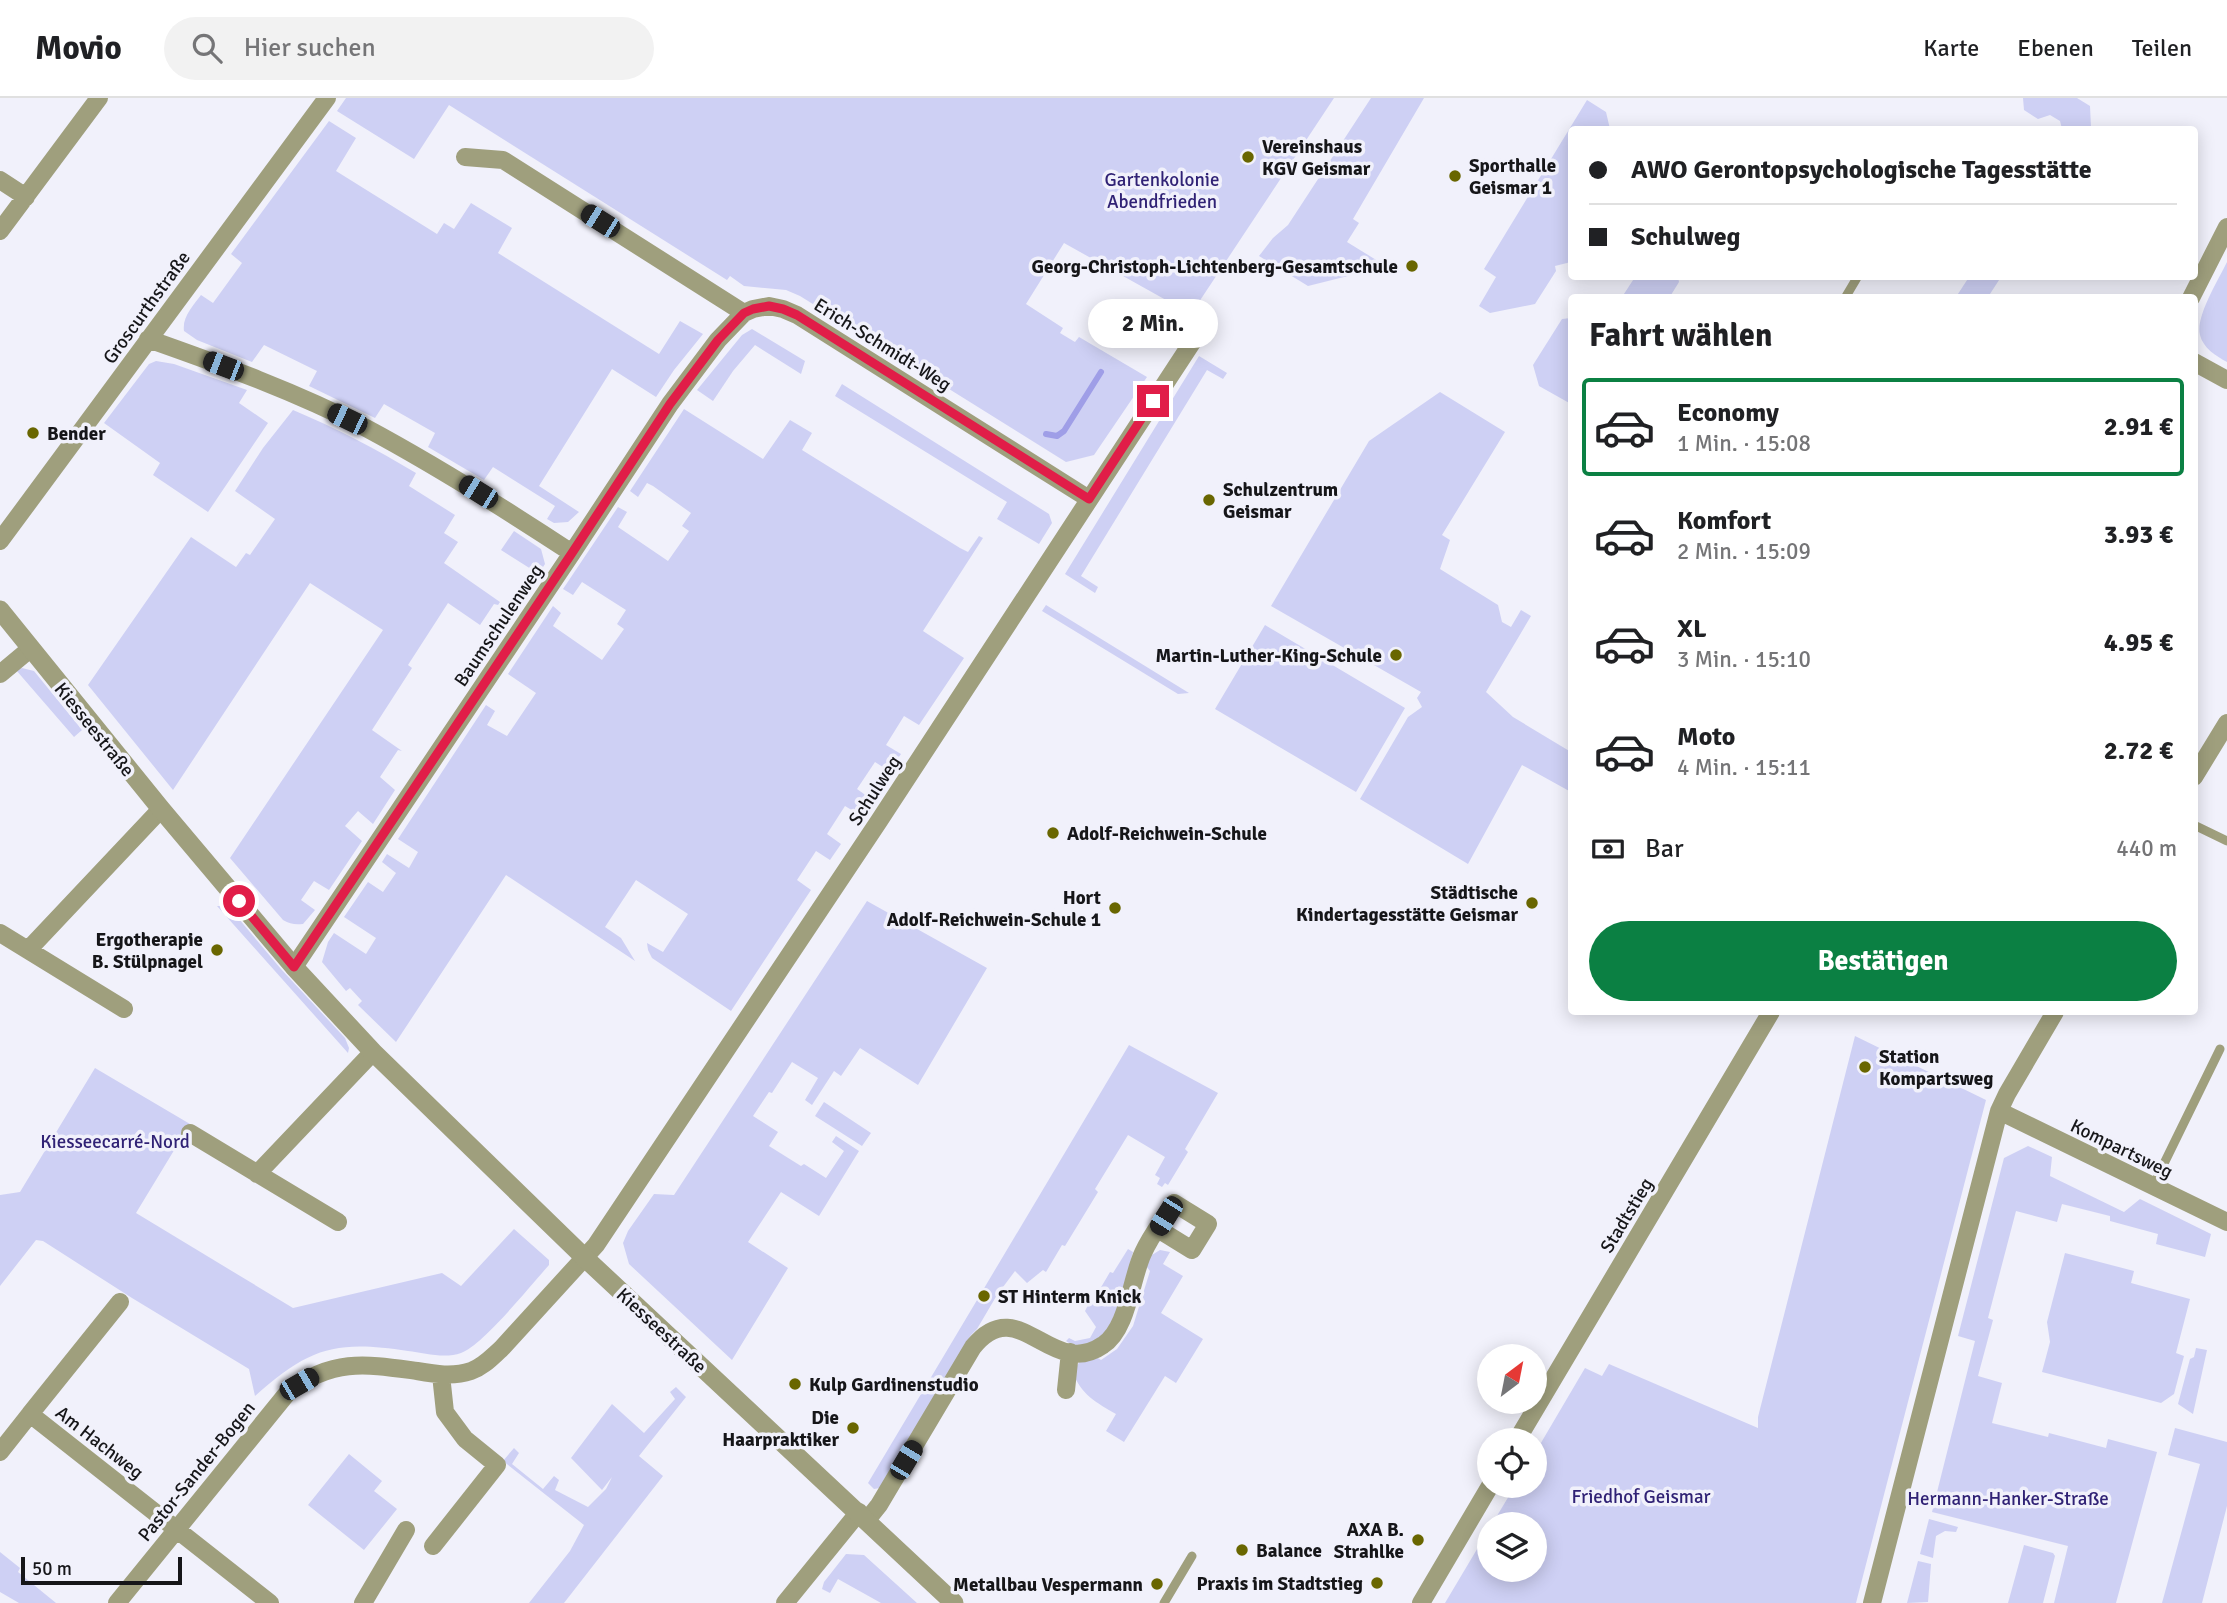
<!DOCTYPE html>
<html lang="de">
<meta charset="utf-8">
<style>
:root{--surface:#fff;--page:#f2f2f2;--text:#202124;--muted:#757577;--line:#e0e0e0;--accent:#0b8043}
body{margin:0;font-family:Signika,sans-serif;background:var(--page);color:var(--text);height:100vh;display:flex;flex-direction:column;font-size:26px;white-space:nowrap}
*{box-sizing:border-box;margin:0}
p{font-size:23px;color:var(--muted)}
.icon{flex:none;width:38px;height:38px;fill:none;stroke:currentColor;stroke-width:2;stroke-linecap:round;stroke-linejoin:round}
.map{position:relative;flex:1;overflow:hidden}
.drawer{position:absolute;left:1568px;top:196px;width:630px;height:721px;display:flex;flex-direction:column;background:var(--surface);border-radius:7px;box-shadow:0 4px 18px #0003}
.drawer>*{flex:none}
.banner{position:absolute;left:1568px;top:28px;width:630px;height:154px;border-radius:7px;box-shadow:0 4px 18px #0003;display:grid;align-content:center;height:154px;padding:0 21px;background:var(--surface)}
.needle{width:46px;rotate:32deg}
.fabs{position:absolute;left:1477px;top:1246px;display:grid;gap:14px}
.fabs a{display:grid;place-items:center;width:70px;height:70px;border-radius:50%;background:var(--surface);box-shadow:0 4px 18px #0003;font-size:35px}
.scale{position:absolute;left:21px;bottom:18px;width:161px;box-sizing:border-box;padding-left:7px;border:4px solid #161619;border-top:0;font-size:19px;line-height:24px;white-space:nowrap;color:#161619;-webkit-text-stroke:5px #f1f1fb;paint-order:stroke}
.end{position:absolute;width:32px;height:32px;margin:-16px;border:9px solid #e11d48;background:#fff;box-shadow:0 0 0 4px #fff}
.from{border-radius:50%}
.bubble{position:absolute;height:49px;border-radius:24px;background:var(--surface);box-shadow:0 4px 18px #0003;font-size:23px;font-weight:700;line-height:49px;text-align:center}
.car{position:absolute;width:21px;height:42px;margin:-21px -10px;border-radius:9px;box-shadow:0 0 5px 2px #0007;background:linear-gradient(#222 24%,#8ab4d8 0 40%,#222 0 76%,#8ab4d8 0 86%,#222 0)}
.banner b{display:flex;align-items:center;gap:24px;height:66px;font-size:26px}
.banner b+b{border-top:2px solid var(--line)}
.banner i{width:18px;height:18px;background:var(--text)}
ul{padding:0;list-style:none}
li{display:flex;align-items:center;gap:21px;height:98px;margin:0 14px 10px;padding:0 7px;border:4px solid transparent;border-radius:7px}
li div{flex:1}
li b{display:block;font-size:26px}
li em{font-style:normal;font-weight:700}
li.selected{border-color:var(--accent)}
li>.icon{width:63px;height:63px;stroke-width:1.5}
h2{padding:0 21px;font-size:32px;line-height:84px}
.pay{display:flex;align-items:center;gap:18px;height:77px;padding:0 21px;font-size:26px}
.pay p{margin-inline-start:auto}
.action{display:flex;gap:14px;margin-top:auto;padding:14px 21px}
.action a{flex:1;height:80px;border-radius:42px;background:var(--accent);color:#fff;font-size:28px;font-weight:700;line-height:80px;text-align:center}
header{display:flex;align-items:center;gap:42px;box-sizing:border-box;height:98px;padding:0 35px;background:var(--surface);border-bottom:2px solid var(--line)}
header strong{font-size:33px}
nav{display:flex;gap:38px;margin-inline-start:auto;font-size:24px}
.search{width:490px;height:63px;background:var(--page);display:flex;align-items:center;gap:18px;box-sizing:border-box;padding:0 24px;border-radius:38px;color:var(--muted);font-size:26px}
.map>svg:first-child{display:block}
</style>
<header>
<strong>Movio</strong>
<div class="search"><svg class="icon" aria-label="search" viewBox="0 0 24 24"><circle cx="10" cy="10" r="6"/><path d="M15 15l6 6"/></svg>Hier suchen</div>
<nav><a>Karte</a><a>Ebenen</a><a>Teilen</a></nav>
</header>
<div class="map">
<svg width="2227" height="1505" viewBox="0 0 2227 1505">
<rect width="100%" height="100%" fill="#f1f1fb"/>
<!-- green -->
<path fill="#ced0f4" d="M346 0H1334L1191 216 1064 145 1026 206 1063 230 1060 235 1075 244 1079 239 1147 279 1094 357 1066 364 800 198 786 192 744 188 730 178 727 182 449 7 414 61 337 13Z
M1371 0H1424L1353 121 1359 125 1347 144 1386 168 1380 177 1365 168 1360 175 1308 188 1259 158 1273 140 1288 127Z
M2023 0H2077L2090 8 2091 29 2090 31H2062L2060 23 2050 17 2038 21 2024 12Z
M1587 2 1606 14 1610 31 1572 32 1571 164 1555 168 1556 173 1535 206 1490 215 1479 208 1496 179 1484 171Z
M329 23 356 40 336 73 437 136 444 125 454 131 471 105 512 130 498 155 659 256 680 223 703 236 674 272 656 299 612 271 539 388 579 414 568 424 554 425 547 421 555 408 493 369 484 382 428 349 435 335 384 306 375 320 309 288 317 273 264 247 252 264 197 242 184 233C182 219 193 208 201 197L213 205 242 165 231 156Z
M2227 164V264C2216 258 2203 250 2200 237 2195 219 2219 181 2227 164Z
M1635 179H1678L1679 184 1671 197 1661 200 1622 199Z
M1969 179V178L2001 179 1988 199H1956Z
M1571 220H1572L1571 306 1539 288 1533 267 1562 221Z
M752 231 805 263 801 276 755 247 733 273 713 303 697 292 742 237Z
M1199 258 1227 275 1223 281 1207 272 1081 478 1098 489 1095 495 1065 476Z
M156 263 174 266 247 292 239 305 268 325 208 414 153 377 160 365 104 325 149 266Z
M842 286 1049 416 1052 425 1039 446 997 421 1007 404 835 298Z
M1440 294 1505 334 1442 437 1450 442 1440 471 1498 507 1502 524 1511 529 1521 512 1531 518 1486 594 1513 619 1571 654V694L1522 667 1468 766 1360 701 1408 619 1422 609 1417 600 1421 594 1271 508 1369 343Z
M684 311 763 361 790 322 812 335 802 352 960 450 968 454 979 438 983 440 923 533 964 560 919 627 904 618 886 647 901 656 889 673 875 664 857 691 871 701 860 717 845 708 827 736 841 746 830 762 816 753 797 782 811 792 731 913 652 860 648 852 647 845 663 854 688 816 636 782 605 829 621 840 635 863 506 777 396 944 358 907 362 903 350 890 346 893 322 864 328 844 334 835 366 856 376 840 344 819 368 784 383 794 396 775 382 764 387 756 409 770 418 754 398 741 486 607 495 613 487 627 507 638 536 595 508 576 553 508 561 515 553 528 602 562 624 531 617 526 626 512 582 484 573 497 563 491 618 409 627 414 618 429 668 463 689 433 682 428 691 415 653 388 647 385 638 399 630 393Z
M293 312C336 330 376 351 416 375L409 388 455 417 444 435 458 444 444 465 500 504 498 507 494 506 480 527 448 505 408 567 412 570 372 632 402 653 398 652 380 679 395 692 373 726 358 713 345 728 362 743 329 792 314 783 301 802 315 812 303 826C295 827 290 826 283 822L230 760 383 532 310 485 173 692 88 587 191 439 236 469 246 455 250 457 275 421 235 393 263 350Z
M514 433 541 451 545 466 527 493 520 488 531 471 501 452Z
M1046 507 1189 595 1178 596 1042 513Z
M1265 527 1405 610 1356 694 1215 611Z
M22 570 34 573 82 632 74 639 16 572Z
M867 803 987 870 918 987 860 950 841 978 834 973 812 1007 805 1002 818 980 792 964 772 995 769 994 753 1018 778 1034 769 1048 801 1068 804 1066 826 1080 844 1053 832 1044 836 1038 859 1053 819 1118 781 1094 748 1144 788 1170 732 1262 629 1166 623 1145 628 1133 654 1096 674 1097Z
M217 808H228L281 871 345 940 349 950 348 955Z
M1855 938 1986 1002 1856 1505H1445L1489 1431V1472H1535V1426H1492L1515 1388H1535V1355L1585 1270 1602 1278 1609 1266 1758 1330V1319Z
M1129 947 1218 995 1185 1051 1188 1054 1168 1087 1165 1085 1162 1089 1157 1086 1160 1080 1155 1077 1165 1059 1128 1037 1095 1091 1098 1094 1065 1148 1062 1147 1046 1174 1043 1172 1027 1185 1015 1173 997 1197 977 1231 971 1237 880 1390 874 1391 868 1385Z
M95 970 190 1026 136 1115 293 1210 442 1175 461 1188 514 1131 549 1162V1167C531 1187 483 1247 461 1255 445 1261 424 1255 408 1253 336 1242 310 1249 255 1298L249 1271 132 1200 43 1143 36 1142 0 1188V1097L20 1094Z
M824 1004 871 1035 862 1048 815 1018Z
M2028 1048 2052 1059 2050 1078 2124 1114 2140 1101 2211 1136 2205 1159 2156 1146 2158 1136 2110 1123V1118L2062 1106 2057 1124 2016 1113 1988 1220 1993 1222 1978 1278 2002 1285 1992 1325 2048 1339 2049 1335 2106 1350 2108 1341 2157 1354 2116 1505H2054L2068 1448 1932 1414 1975 1243 1958 1238 2004 1060Z
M1128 1151 1133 1154C1126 1179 1119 1224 1099 1240 1091 1246 1081 1247 1072 1247L1066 1243 1069 1240 1075 1243 1090 1240 1096 1229 1085 1213 1088 1207 1090 1208 1110 1174 1113 1175Z
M1160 1152 1170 1154 1163 1166 1183 1178 1161 1215 1203 1241 1176 1285 1165 1278 1124 1344 1106 1333 1116 1316C1097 1305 1080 1296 1073 1274L1080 1263 1095 1258 1101 1262 1117 1251 1133 1228 1150 1173 1146 1168 1147 1160Z
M2065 1155 2134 1173 2131 1185 2190 1201 2176 1255 2184 1258 2174 1296 2161 1305 2042 1274 2050 1244 2047 1224Z
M2196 1250 2207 1252 2193 1316 2178 1306 2190 1261 2194 1259Z
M676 1289 686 1299 639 1358 663 1378 564 1505H529L570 1453 584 1427 503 1363 514 1350 519 1355 512 1366 543 1391 554 1378 559 1382 555 1392 588 1409 606 1391 612 1379 602 1392 571 1360 612 1306 644 1335 675 1301 670 1294Z
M2175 1330 2227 1344V1408L2202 1505H2162L2200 1366 2168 1357Z
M349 1356 382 1383 374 1393 397 1411 364 1452 308 1407Z
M1929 1421 1958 1429 1956 1434 1945 1433 1936 1438 1933 1460 1920 1456Z
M2024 1447 2053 1455 2055 1458 2043 1505H2008Z
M0 1454 20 1470 18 1474 56 1505H19L0 1494Z
M846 1456 864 1457 917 1505H881L838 1481 830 1495 822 1491 824 1484Z
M1918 1463 1931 1466 1928 1504 1907 1505Z"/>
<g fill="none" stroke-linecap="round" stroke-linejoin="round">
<!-- stream -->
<path stroke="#9f9ee7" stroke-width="6" d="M1046 336 1057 338 1064 333 1101 274"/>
<!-- service -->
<path stroke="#9f9f7d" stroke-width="9" d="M1845 200 1858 178
M2194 727 2227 743
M2153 1088 2220 951
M1164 1505 1192 1458"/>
<!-- minor -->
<path stroke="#9f9f7d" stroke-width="18" d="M465 59 503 62 744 215
M0 82 26 99
M0 133 99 0
M2191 200 2227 129
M148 241C222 267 296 294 366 330 437 368 505 411 572 455
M2194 264 2227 282
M0 443 327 0
M0 576 30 551
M2194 679 2227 625
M0 835 124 911
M28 852 161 711
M294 869 572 455 670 306 718 242 744 215 753 211 769 208 783 211 797 217 1089 401
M1999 1013 2227 1124
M190 1035 338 1124
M257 1076 373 954
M120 1204 30 1316 270 1505
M1066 1292 1070 1254
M1517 1342 1771 914
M0 1354 30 1316
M867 1422 879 1407 973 1249C1019 1192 1051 1283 1103 1247 1128 1231 1131 1180 1143 1155 1151 1137 1164 1121 1174 1105L1208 1126 1192 1152 1158 1131
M433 1448 497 1367 465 1341 445 1314 441 1277
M117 1505 289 1293C334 1260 366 1266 417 1273 435 1276 453 1279 471 1273 483 1269 492 1259 501 1251L596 1147 879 723 1193 243
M363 1505 406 1432
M785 1505 859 1414
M1421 1505 1490 1388
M1872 1505 1999 1013 2007 996 2055 914"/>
<!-- tertiary -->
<path stroke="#9f9f7d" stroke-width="19" d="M0 512 161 711 294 869 373 954 585 1160 954 1505"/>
</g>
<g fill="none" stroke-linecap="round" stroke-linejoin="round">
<!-- route -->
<path stroke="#e11d48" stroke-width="9" d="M239 803 294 869 572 455 670 306 718 242 744 215 753 211 769 208 783 211 797 217 1089 401 1153 303"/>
</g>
<!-- markers -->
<g fill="#696600" stroke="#f1f1fb" stroke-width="2.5">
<circle cx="1248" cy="59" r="7"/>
<circle cx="1455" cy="78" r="7"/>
<circle cx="1412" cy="168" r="7"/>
<circle cx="33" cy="335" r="7"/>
<circle cx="1209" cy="402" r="7"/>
<circle cx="1396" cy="557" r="7"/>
<circle cx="1053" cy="735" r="7"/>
<circle cx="1532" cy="805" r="7"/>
<circle cx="1115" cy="810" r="7"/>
<circle cx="217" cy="852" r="7"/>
<circle cx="1865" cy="969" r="7"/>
<circle cx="984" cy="1198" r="7"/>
<circle cx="795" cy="1286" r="7"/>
<circle cx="853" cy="1330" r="7"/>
<circle cx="1418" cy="1442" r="7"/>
<circle cx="1242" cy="1452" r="7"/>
<circle cx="1377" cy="1485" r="7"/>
<circle cx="1157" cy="1486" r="7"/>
</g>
<g text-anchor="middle" stroke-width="7" stroke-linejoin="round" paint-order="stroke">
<!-- poi labels -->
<g font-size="19" font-weight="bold" fill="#161619" stroke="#f1f1fb" text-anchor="start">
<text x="1262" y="55">Vereinshaus<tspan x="1262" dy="22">KGV Geismar</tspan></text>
<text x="1469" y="74">Sporthalle<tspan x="1469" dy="22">Geismar 1</tspan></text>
<text x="1398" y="175" text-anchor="end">Georg-Christoph-Lichtenberg-Gesamtschule</text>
<text x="47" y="342">Bender</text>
<text x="1223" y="398">Schulzentrum<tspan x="1223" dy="22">Geismar</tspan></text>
<text x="1382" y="564" text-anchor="end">Martin-Luther-King-Schule</text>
<text x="1067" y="742">Adolf-Reichwein-Schule</text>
<text x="1518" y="801" text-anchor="end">Städtische<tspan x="1518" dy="22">Kindertagesstätte Geismar</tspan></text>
<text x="1101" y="806" text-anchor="end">Hort<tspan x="1101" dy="22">Adolf-Reichwein-Schule 1</tspan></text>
<text x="203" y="848" text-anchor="end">Ergotherapie<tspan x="203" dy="22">B. Stülpnagel</tspan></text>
<text x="1879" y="965">Station<tspan x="1879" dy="22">Kompartsweg</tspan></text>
<text x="998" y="1205">ST Hinterm Knick</text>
<text x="809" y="1293">Kulp Gardinenstudio</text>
<text x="839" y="1326" text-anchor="end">Die<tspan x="839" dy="22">Haarpraktiker</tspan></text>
<text x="1404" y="1438" text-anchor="end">AXA B.<tspan x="1404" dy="22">Strahlke</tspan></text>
<text x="1256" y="1459">Balance</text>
<text x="1363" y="1492" text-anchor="end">Praxis im Stadtstieg</text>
<text x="1143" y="1493" text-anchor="end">Metallbau Vespermann</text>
</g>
<!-- park labels -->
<g font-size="19" fill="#302275" stroke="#f1f1fb">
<text x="1162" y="88">Gartenkolonie<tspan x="1162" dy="22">Abendfrieden</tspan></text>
<text x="115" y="1050">Kiesseecarré-Nord</text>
<text x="1641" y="1405">Friedhof Geismar</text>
<text x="2008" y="1407">Hermann-Hanker-Straße</text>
</g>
<!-- street labels -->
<g font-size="19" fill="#161619" stroke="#f1f1fb">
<text transform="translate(146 209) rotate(-54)" y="7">Groscurthstraße</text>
<text transform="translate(883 246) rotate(32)" y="7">Erich-Schmidt-Weg</text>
<text transform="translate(498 527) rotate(-56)" y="7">Baumschulenweg</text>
<text transform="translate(95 631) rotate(51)" y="7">Kiesseestraße</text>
<text transform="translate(874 692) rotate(-57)" y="7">Schulweg</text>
<text transform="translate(2122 1050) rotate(26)" y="7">Kompartsweg</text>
<text transform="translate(1626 1117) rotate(-59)" y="7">Stadtstieg</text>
<text transform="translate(662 1232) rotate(43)" y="7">Kiesseestraße</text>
<text transform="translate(100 1344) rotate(38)" y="7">Am Hachweg</text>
<text transform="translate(196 1373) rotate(-51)" y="7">Pastor-Sander-Bogen</text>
</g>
</g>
</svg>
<div class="fabs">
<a><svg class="needle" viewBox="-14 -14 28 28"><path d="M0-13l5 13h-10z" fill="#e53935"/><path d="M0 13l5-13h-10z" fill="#757577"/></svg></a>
<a><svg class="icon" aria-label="locate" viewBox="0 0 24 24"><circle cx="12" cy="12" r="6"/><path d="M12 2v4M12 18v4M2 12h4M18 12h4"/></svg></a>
<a><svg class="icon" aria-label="layers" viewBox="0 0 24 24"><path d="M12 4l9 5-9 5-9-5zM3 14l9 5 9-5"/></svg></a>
</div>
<div class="scale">50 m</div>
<i class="end from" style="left:239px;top:803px"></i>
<i class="end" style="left:1153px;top:303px"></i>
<div class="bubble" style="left:1088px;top:201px;width:130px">2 Min.</div>
<i class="car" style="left:600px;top:123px;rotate:302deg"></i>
<i class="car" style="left:223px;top:268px;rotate:291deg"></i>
<i class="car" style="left:347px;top:321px;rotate:296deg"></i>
<i class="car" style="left:478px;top:394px;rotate:302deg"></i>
<i class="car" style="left:1166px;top:1118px;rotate:212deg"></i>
<i class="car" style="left:299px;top:1286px;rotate:60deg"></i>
<i class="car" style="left:906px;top:1362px;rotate:31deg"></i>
<div class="banner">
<b><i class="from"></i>AWO Gerontopsychologische Tagesstätte</b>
<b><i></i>Schulweg</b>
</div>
<section class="drawer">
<h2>Fahrt wählen</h2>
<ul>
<li class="selected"><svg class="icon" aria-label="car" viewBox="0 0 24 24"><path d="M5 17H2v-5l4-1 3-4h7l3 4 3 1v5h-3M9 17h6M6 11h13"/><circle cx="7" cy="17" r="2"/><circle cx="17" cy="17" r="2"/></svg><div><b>Economy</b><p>1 Min. · 15:08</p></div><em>2.91 €</em></li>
<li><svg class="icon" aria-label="car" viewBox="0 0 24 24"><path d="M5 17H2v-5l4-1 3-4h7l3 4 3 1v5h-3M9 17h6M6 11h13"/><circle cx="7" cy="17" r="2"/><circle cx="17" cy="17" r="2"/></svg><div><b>Komfort</b><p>2 Min. · 15:09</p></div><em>3.93 €</em></li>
<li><svg class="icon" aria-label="car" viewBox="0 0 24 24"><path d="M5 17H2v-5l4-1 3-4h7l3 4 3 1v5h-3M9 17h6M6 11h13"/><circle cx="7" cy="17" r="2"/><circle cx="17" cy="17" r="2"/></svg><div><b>XL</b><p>3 Min. · 15:10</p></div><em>4.95 €</em></li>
<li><svg class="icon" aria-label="car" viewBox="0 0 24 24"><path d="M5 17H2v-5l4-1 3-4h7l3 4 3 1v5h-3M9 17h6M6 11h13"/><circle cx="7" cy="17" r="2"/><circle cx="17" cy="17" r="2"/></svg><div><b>Moto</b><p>4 Min. · 15:11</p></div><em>2.72 €</em></li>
</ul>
<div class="pay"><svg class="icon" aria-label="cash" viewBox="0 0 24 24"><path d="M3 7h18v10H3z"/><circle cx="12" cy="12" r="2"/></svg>Bar<p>440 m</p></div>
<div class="action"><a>Bestätigen</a></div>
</section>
</div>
